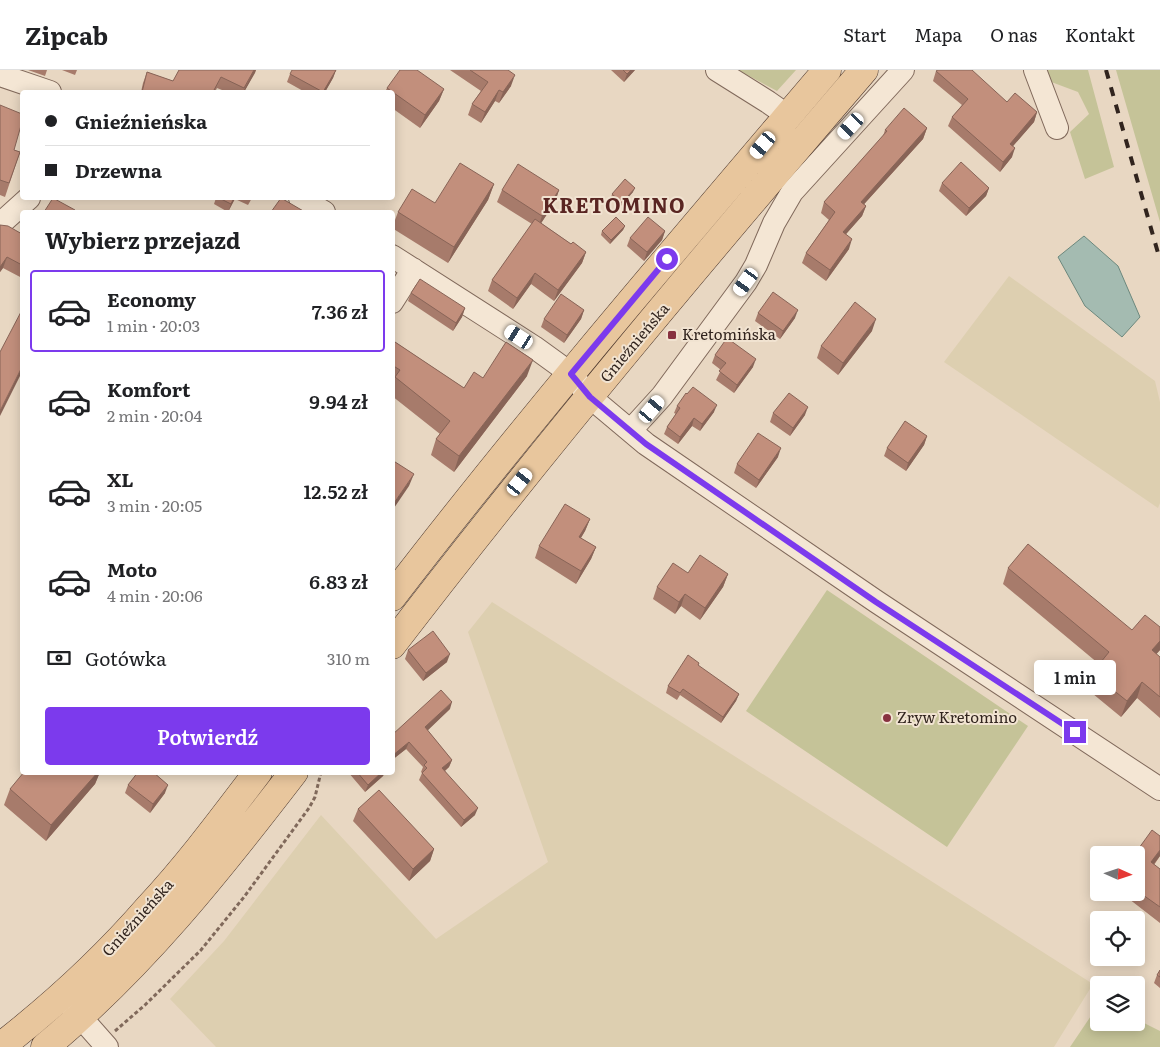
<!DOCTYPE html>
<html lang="pl">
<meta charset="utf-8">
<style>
:root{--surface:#fff;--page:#f6f6f6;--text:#202124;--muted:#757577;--line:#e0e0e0;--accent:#7c3aed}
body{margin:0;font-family:Literata,serif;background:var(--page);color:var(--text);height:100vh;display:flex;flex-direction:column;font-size:19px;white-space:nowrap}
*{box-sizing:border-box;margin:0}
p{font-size:16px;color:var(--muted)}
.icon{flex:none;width:28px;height:28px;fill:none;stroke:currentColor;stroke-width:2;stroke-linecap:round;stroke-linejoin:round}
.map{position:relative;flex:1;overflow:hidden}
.drawer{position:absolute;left:20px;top:140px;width:375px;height:565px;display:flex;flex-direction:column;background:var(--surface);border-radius:5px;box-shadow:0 2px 12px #0003}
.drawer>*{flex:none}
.guide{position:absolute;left:20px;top:20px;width:375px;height:110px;border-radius:5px;box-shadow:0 2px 12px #0003;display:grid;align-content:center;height:110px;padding:0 25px;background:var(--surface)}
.needle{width:32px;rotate:93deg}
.buttons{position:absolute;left:1090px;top:776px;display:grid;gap:10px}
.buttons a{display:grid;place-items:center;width:55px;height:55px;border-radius:5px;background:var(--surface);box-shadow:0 2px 12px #0003;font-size:25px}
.end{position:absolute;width:22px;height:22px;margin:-11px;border:6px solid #7c3aed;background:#fff;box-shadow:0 0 0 2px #fff}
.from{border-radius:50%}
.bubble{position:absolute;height:35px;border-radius:5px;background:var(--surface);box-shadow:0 2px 12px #0003;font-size:16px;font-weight:600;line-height:35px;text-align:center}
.car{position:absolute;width:15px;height:30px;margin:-15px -8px;border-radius:6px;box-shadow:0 0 4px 1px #0007;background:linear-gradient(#fff 24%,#345 0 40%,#fff 0 76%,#345 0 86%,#fff 0)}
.guide b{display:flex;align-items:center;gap:18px;height:48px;font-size:19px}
.guide b+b{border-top:1px solid var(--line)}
.guide i{width:12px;height:12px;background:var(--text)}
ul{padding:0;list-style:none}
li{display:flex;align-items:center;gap:15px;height:82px;margin:0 10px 8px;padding:0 15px;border:2px solid transparent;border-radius:5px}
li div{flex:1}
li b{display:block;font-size:19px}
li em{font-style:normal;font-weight:600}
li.selected{border-color:var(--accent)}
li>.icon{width:45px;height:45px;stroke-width:1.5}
h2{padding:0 25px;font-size:22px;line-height:60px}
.pay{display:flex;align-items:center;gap:12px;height:55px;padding:0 25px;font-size:19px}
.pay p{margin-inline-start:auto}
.primary-button{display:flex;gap:10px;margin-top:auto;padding:10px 25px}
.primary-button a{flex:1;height:58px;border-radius:5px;background:var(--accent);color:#fff;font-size:20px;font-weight:600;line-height:58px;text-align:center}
header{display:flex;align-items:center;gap:30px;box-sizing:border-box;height:70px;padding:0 25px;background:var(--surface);border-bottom:1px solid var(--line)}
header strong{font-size:24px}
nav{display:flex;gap:28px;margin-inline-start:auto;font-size:18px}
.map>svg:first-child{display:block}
</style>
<header>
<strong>Zipcab</strong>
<nav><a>Start</a><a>Mapa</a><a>O nas</a><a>Kontakt</a></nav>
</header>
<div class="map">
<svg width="1160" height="977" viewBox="0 0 1160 977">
<rect width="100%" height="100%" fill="#e8d7c2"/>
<!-- farmland -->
<path fill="#ddcfb0" d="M1009 206 1155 311 1160 332V433L1158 438 944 292Z
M492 532 1093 914 1054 977H216L170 929 224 871 321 745 436 869 548 792 468 562Z"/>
<!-- green -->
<path fill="#c5c398" d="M738 0H796L777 21Z
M1043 0H1088L1114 97 1085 109 1070 62 1089 44 1078 22 1046 10Z
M1116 0H1160V152Z
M827 520 1028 656 947 777 746 641Z
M1099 934V952H1136V949L1160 961V977H1070Z"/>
<!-- water -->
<path fill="#a4bbb1" stroke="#6c887d" d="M1084 166 1118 196 1140 247 1122 267 1085 236 1058 187Z"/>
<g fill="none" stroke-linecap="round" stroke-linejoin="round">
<defs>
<path id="minor" d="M717 0 768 32 788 46
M1035 0 1057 58
M0 5 50 22
M300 128 324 142
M0 154 29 128
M392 186 534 277 563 298 571 304 590 327 646 374 877 532 1160 719
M392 232 413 199
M631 360 662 326 746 212 756 195 774 153 792 122 903 0
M69 934 107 977"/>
<path id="major" d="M392 527C531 346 680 173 827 0
M392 575C543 378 703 188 864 0
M0 977C54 935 105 888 150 836 189 794 223 748 258 702
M45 977C141 898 218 801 294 702"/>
</defs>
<!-- minor casing -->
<use href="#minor" stroke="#80695b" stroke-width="24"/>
<!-- major casing -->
<use href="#major" stroke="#4e392f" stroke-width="29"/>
<!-- path -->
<path stroke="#80695b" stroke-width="3" stroke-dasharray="4 2.5" stroke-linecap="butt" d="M115 961 145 935 201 880 244 827 309 738 315 727 321 702"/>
<!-- minor -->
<use href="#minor" stroke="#f4e6d4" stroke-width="22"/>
<!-- major -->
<use href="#major" stroke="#e8c69d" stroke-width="28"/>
<!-- rail -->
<path stroke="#31241e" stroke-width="4" stroke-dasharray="9 9" stroke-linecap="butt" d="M1106 0 1160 190"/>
</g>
<!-- wall -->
<path fill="#a77b6b" d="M28 0H47L45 6Z
M62 0H77L75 5Z
M179 0H256L244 22H227L217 18 215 22H141L143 13 147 2 173 11Z
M336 0 333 8 325 22H305L287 12 290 4Z
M450 0H508L511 16 499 33 495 31 481 53 468 45 472 34 481 21Z
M611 0H635L624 12Z
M936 1 1007 32 1037 42 1034 52 1013 76 1012 87 1000 102 948 56 952 47 962 35 933 11Z
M387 18 444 19 439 31 420 58 392 38V22H385Z
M0 35 14 80 20 82 5 127 0 125Z
M927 58 923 69 864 134 866 136 862 146 846 164 849 179 826 211 802 193 806 183 829 150 821 143 824 132 883 66 885 60Z
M942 113 989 118 986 126 966 146 939 121Z
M494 114 488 130 448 193 392 158 398 142 435 133Z
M502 120H559L555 132 541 153 571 174 586 182 582 193 554 231 531 214 513 239 488 221 492 210 532 154 497 132Z
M633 122 620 137 611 128 612 124Z
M216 128H252L248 135 235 129 228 142 214 134Z
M0 155 22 164V208L3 198 0 202Z
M625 156 623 160 610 174 601 165 602 161Z
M665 161 662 170 644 191 627 176 630 168Z
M411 223 465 238 462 247 453 261 408 231Z
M584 240 581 249 564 273 541 257 544 249Z
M758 243 795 248 780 269 755 251Z
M872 261 838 305 817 288 821 276Z
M392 270 464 318 483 308 527 306 454 402 431 385 436 369 440 364 392 326Z
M715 285 753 297 734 323 716 310 721 300 712 293Z
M677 336 714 342 700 361 692 356 678 374 664 364 667 357 676 344 674 343Z
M773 343 805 345 790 366 770 352Z
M927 366 924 375 906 401 884 386 887 378Z
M778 387 756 418 734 403 737 394Z
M590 449 585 461 581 468 596 477 591 489 576 514 535 488 539 476Z
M1008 498 1132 560 1160 557V580L1156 584 1160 587V648L1137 628 1121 647 1087 619 1092 603 1099 594 1003 514Z
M688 503 728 504 723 517 700 550 681 536 675 544 653 529 657 517Z
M408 580 447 592 423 611 405 589Z
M699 593 698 596 739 624 736 631 721 653 680 625 677 630 666 623 668 616Z
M450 639 427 660 452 690 449 697 445 701 475 745 461 757 419 710 422 703 421 702 423 697 406 679 392 690V665Z
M54 702H100L95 714 46 771 4 735 10 719Z
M348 702H385L383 706 365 722Z
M128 715 165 723 150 743 125 723Z
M358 739 434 779 430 791 409 811 353 751Z
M1136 785 1160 786 1154 795 1160 799V853L1120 822H1136Z
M1160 900V918L1154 913 1157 905Z"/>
<!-- shaded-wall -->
<path fill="#886457" d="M254 0H256L255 3 244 22H243Z
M336 0 333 8 325 22H323Z
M631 0H635L624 12 627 4Z
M515 5 511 16 499 33 503 22Z
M444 19 439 31 420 58 425 45Z
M499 20 495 31 481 53 485 42Z
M1037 42 1034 52 1007 83 1010 74Z
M927 58 923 69 857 142 861 132Z
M1015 78 1012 87 1000 102 1003 92Z
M494 114 488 130 448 193 454 177Z
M635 118 633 122 620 137 622 133Z
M989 118 986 126 966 146 969 138Z
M559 120 555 132 538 158 542 146Z
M234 128H235L228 142 231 134Z
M866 136 862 146 839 172 843 162Z
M625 156 623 160 610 174 611 170Z
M665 161 662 170 644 191 647 182Z
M852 169 849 179 826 211 830 200Z
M586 182 582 193 554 231 558 220Z
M7 187 3 198 0 202V197Z
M535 203 531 214 513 239 517 228Z
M465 238 462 247 453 261 456 253Z
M584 240 581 249 564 273 567 265Z
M798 240 795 248 780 269 783 261Z
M876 249 872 261 838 305 843 293Z
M756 289 753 297 734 323 737 315Z
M533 290 527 306 454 402 459 386Z
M22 297V302L0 346V341Z
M717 335 714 342 700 361 702 354Z
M808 337 805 345 790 366 793 358Z
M694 348 692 356 678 374 680 367Z
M927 366 924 375 906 401 908 393Z
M781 378 778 387 756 418 759 410Z
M414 404 409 416 392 441V436Z
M590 449 585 461 574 479 579 467Z
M596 477 591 489 576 514 581 501Z
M728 504 723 517 700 550 705 538Z
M685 524 681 536 675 544 679 532Z
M1160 571V580L1146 596 1152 580Z
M450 584 447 592 423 611 426 603Z
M1142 612 1137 628 1121 647 1127 631Z
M739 624 736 631 721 653 723 647Z
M452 632 450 639 423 665 425 657Z
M409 672 406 679 392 690V686Z
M452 690 449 697 440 705 442 698Z
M98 702H100L95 714 46 771 51 755Z
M382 702H385L383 706 365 722 368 715Z
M168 715 165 723 150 743 153 734Z
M478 738 475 745 461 757 464 750Z
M434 779 430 791 409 811 413 799Z
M1160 780V786L1146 804 1151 792Z"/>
<!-- building -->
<path fill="#c28f7c" stroke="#886457" d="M179 0H254L244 18 221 7 213 22H142L147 2 173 11Z
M292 0H336L323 22 290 4Z
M400 0H417L444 19 425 45 387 18Z
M470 0H508L515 5 503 22 499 20 485 42 472 34 488 12Z
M623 0H631L627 4Z
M938 0H972L1007 32 1015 23 1037 42 1010 74 1015 78 1003 92 952 47 968 29 936 1Z
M0 35 22 44V52L14 80 20 82 9 113 0 110Z
M904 38 927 58 861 132 866 136 843 162 852 169 830 200 806 183 835 142 824 132 887 61 885 60Z
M961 92 989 118 969 138 942 113Z
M460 93 494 114 454 177 398 142 412 119 435 133Z
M518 94 559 120 542 146 502 120Z
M625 109 635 118 622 133 612 124Z
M53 128 75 140 74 142H44Z
M219 128H234L231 134Z
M281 128 305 142H271Z
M616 147 625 156 611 170 602 161Z
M648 147 665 161 647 182 630 168Z
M535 149 571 174 573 172 586 182 558 220 535 203 517 228 492 210Z
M0 155 8 156 22 164V195L7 187 0 197Z
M420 209 465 238 456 253 411 223Z
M773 222 798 240 783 261 758 243Z
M561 224 584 240 567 265 544 249Z
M855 232 876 249 843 293 821 276Z
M22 240V297L0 341V282Z
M727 268 756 289 737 315 719 301 726 293 715 285Z
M392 270 464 318 474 302 483 308 506 272 533 290 459 386 436 369 450 351 395 307 400 300 392 295Z
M693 317 717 335 702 354 694 348 680 367 667 357 680 338 677 336 686 323 687 324Z
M789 323 808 337 793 358 773 343Z
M905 351 927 366 908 393 887 378Z
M758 363 781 378 759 410 737 394Z
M392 390 414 404 392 436Z
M565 434 590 449 579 467 596 477 581 501 539 476Z
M1028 474 1132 560 1145 545 1160 557V571L1152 580 1160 587V627L1142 612 1127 631 1092 603 1109 582 1008 498Z
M700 485 728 504 705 538 685 524 679 532 657 517 673 493 688 503Z
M433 561 450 584 426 603 408 580Z
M688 585 699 593 698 595 739 624 723 647 683 619 680 623 668 616Z
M441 620 452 632 425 657 452 690 442 698 478 738 464 750 422 703 427 698 424 695 427 692 409 672 392 686V665Z
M24 702H53L54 703V702H98L51 755 10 719Z
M138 702H153L168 715 153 734 128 715Z
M357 702H382L368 715Z
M379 720 434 779 413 799 358 739Z
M1152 760 1160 766V780L1151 792 1160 799V837L1136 820V785H1134Z
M1160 900V907L1157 905Z"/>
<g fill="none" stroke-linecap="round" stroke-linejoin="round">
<!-- route -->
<path stroke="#7c3aed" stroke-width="6" d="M667 189 571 304 590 327 646 374 876 532 1075 662"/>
</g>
<!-- markers -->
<g fill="#883240" stroke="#f1e3d1" stroke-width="2">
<rect x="667" y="260" width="10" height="10" rx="2.5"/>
<circle cx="887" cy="648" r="5"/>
</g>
<g text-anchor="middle" stroke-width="4" stroke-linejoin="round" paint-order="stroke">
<!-- poi labels -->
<g font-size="15" fill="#31241e" stroke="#f1e3d1" text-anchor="start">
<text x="682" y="270">Kretomińska</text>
<text x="897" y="653">Zryw Kretomino</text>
</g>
<!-- street labels -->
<g font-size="15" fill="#31241e" stroke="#f1e3d1">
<text transform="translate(635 273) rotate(-50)" y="5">Gnieźnieńska</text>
<text transform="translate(138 848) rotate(-48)" y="5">Gnieźnieńska</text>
</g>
<!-- district labels -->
<g font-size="20" font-weight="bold" letter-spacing="1" fill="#592522" stroke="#f1e3d1">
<text x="614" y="143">KRETOMINO</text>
</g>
</g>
</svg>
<div class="buttons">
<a><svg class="needle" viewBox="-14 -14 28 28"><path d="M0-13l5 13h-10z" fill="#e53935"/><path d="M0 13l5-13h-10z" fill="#757577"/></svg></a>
<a><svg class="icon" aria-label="locate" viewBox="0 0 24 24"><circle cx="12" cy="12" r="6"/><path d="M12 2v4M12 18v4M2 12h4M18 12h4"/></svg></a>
<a><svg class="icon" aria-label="layers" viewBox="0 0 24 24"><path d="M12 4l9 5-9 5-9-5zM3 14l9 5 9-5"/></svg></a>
</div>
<i class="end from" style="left:667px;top:189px"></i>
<i class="end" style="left:1075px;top:662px"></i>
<div class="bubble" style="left:1034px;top:590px;width:82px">1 min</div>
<i class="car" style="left:851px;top:56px;rotate:223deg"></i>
<i class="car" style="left:763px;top:75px;rotate:220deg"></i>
<i class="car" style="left:746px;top:212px;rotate:216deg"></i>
<i class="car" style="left:519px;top:267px;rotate:303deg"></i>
<i class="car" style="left:652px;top:339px;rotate:40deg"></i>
<i class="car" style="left:520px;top:412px;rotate:39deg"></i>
<div class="guide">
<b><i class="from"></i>Gnieźnieńska</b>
<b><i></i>Drzewna</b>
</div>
<section class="drawer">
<h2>Wybierz przejazd</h2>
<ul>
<li class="selected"><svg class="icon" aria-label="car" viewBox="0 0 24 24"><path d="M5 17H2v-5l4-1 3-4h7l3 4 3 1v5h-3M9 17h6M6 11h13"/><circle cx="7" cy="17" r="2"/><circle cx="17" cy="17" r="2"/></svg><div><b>Economy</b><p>1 min · 20:03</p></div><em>7.36 zł</em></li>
<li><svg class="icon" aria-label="car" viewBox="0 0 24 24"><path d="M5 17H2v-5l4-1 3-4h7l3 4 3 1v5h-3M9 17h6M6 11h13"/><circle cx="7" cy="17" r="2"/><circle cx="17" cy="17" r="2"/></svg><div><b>Komfort</b><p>2 min · 20:04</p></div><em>9.94 zł</em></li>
<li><svg class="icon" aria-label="car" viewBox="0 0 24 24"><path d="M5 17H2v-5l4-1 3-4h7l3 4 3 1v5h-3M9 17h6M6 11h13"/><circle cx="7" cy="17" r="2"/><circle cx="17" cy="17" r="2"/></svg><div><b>XL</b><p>3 min · 20:05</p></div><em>12.52 zł</em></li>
<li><svg class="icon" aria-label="car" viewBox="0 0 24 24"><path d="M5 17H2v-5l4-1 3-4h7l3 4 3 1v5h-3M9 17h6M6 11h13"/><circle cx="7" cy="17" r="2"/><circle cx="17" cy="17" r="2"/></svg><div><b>Moto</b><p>4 min · 20:06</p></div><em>6.83 zł</em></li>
</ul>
<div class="pay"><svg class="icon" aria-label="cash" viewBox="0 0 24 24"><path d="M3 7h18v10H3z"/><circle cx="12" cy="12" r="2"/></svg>Gotówka<p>310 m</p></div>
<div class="primary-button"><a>Potwierdź</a></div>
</section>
</div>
